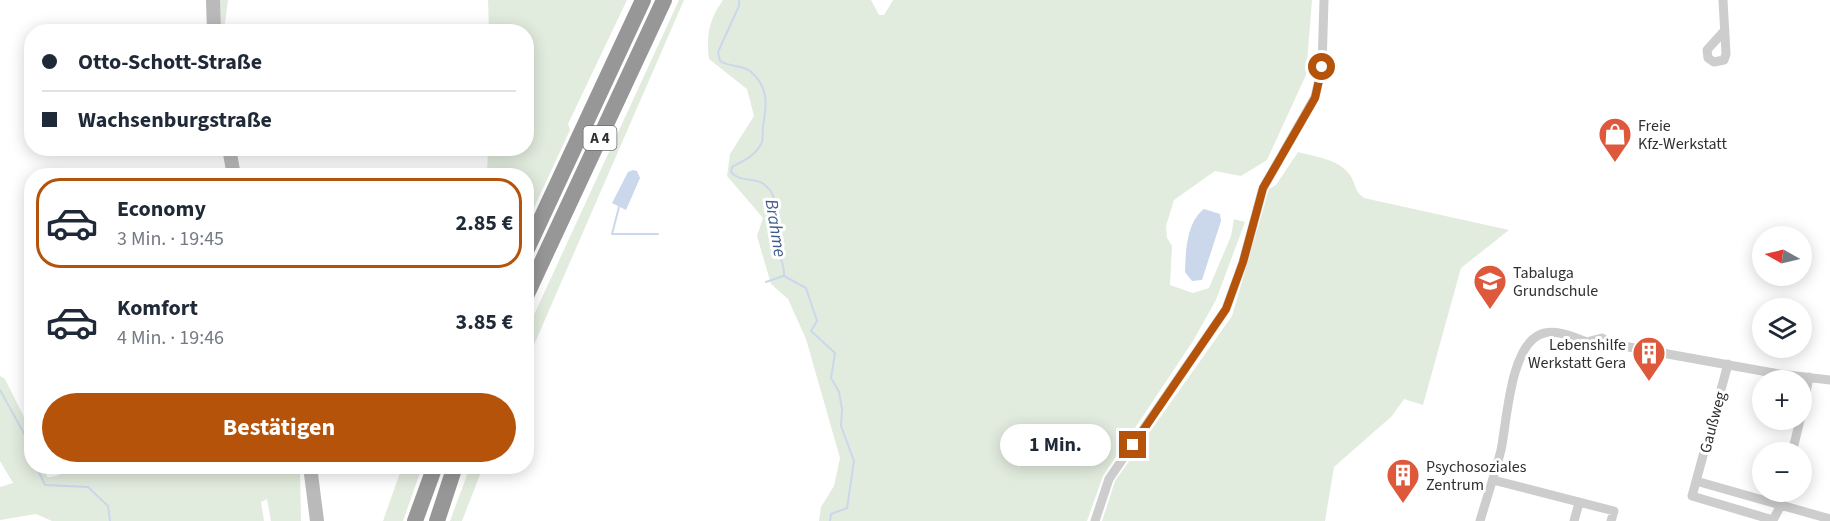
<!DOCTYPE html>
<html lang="de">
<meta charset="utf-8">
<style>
:root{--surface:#fff;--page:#f2f2f3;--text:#1f2937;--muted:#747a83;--line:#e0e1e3;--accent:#b45309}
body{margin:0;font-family:"Source Sans 3",sans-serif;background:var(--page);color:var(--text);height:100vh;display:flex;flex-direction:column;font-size:22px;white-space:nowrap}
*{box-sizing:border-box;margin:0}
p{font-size:20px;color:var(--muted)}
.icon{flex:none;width:33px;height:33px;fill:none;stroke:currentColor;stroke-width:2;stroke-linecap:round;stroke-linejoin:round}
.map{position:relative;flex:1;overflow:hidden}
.sheet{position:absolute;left:24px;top:168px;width:510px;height:306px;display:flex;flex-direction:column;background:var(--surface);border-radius:24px;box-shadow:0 3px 15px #0003}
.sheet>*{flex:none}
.top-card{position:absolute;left:24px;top:24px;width:510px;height:132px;border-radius:24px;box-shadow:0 3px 15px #0003;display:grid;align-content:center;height:132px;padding:0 18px;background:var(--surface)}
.needle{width:39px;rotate:278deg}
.controls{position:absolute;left:1752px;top:226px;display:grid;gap:12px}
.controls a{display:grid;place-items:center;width:60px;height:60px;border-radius:50%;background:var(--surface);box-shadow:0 3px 15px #0003;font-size:30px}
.end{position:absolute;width:27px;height:27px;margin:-14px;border:8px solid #b45309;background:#fff;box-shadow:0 0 0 3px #fff}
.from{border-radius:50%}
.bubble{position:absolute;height:42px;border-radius:21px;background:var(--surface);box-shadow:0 3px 15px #0003;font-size:20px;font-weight:700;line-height:42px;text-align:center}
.top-card b{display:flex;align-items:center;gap:21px;height:57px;font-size:22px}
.top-card b+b{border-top:2px solid var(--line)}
.top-card i{width:15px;height:15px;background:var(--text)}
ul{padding:10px 0 0;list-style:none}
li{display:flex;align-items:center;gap:18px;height:90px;margin:0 12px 9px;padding:0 6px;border:3px solid transparent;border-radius:24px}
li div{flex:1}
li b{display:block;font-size:22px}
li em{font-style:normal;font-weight:700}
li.selected{border-color:var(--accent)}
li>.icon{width:54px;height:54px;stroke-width:1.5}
.primary-button{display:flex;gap:12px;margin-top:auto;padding:12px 18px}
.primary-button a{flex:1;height:69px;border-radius:36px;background:var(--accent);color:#fff;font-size:24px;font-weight:700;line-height:69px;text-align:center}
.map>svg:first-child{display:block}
</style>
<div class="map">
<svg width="1830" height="521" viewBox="0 0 1830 521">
<rect width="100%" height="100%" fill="#fff"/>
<!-- green -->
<path fill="#e2ecde" d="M217 0H228L224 31H217Z
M488 0H627L568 124 570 130 527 223 526 176 487 174 488 149 526 148V32L489 31Z
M679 0H684L527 361V330Z
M723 0H871L879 15H884L893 0H1312L1306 75 1267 160 1241 176 1215 171 1174 200 1166 226 1167 238 1172 246 1170 285 1193 293 1209 288 1231 236 1234 219 1245 222 1216 300 1193 341 1103 476 1087 521H819L821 507 834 486 840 458 806 339 788 299 771 284 757 236 763 218 727 176 730 154 754 116 747 89 709 59C706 35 709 20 723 0Z
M1298 152C1315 157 1339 159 1350 175 1356 184 1354 191 1364 198L1509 230 1461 268 1423 405 1404 399 1392 416 1334 467 1325 521H1102L1115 481 1232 316 1269 189 1276 185Z
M0 376 5 379 31 431 32 466 44 467 47 477C57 478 71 468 84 467H300L301 521H271L267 499 261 502 264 521H52L36 514 0 520V487L13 483 0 461Z
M402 467H422L403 521H383Z
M470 467H483L462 521H450Z"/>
<!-- water -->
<path fill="#cbd7eb" d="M633 170 637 171 640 178 626 210 612 203 628 172Z
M1204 209 1220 214 1221 221 1202 280 1192 281 1185 272C1186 251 1186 223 1204 209Z"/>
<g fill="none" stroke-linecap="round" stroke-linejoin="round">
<!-- stream -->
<path stroke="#cbd7eb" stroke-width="2" d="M739 0V6L718 52 720 61C729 67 742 65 750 71 769 87 767 104 763 126 762 132 764 139 761 144 755 156 743 161 732 167L731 172C740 183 756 177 765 185 783 199 772 226 776 244 779 256 785 264 784 276L806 288 817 321 811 331 835 353 831 378 839 392 842 409 841 426 854 461 847 508 831 514 830 521
M619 207 612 234H658
M766 282 783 276
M0 390 32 448
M36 466 45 485 88 487 108 506 110 521"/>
<!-- street -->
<path stroke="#cdcdcd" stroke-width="9" d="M1723 0 1726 54 1724 60 1714 62 1708 58 1707 50 1725 30
M1590 341 1602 338 1612 344 1779 374 1830 380
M1728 364 1692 496 1773 520 1781 505 1784 492
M1802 412 1809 377
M1792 453 1800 420
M1493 480 1614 511 1611 521
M1696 481 1830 519
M1095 521 1109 479 1226 309 1243 262 1263 188 1315 97 1322 67 1324 0
M1480 521C1487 497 1495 474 1501 450 1507 421 1510 349 1539 335 1558 326 1585 342 1601 348L1612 344
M1574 521 1579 503"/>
<!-- secondary -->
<path stroke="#bababa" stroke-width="14" d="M213 0 214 32
M229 148 234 176
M310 466 317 521"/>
<!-- highway -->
<path stroke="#979797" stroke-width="16" d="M526 251 643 0
M526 296 664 0
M415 521 435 466
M437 521 455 466"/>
</g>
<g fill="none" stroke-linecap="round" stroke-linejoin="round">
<!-- route -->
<path stroke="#b45309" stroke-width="8" d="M1133 445 1226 309 1243 262 1263 188 1315 98 1322 67"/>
</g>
<!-- icons -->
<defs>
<symbol id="shop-pin" viewBox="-11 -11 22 30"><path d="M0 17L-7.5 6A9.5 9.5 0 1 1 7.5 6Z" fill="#de583b" stroke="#fff"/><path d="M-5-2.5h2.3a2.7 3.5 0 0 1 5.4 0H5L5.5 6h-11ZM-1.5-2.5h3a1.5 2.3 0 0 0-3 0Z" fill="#fff"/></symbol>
<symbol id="school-pin" viewBox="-11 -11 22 30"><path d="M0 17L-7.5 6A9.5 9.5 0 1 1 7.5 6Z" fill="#de583b" stroke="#fff"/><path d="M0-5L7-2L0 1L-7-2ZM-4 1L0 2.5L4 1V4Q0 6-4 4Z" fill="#fff"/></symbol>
<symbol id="building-pin" viewBox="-11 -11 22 30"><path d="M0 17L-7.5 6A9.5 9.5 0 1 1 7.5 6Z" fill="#de583b" stroke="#fff"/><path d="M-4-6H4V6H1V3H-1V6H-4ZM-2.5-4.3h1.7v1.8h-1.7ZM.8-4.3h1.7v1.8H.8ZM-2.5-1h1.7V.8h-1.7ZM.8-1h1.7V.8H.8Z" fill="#fff"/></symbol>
</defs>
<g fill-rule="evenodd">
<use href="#shop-pin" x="1596" y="115" width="38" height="52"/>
<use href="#school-pin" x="1471" y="262" width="38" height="52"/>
<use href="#building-pin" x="1630" y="334" width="38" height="52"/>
<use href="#building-pin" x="1384" y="456" width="38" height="52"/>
</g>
<g text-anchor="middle" stroke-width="6" stroke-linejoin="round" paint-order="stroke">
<!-- shield labels -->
<rect fill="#fff" stroke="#6e6e6e" stroke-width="1.5" x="583.5" y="126" width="33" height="24" rx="4.5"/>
<g font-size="15" font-weight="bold" fill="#303030">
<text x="600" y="143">A 4</text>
</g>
<!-- poi labels -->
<g font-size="16" fill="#303030" stroke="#fff" text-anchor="start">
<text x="1638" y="131">Freie<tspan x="1638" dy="18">Kfz-Werkstatt</tspan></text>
<text x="1513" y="278">Tabaluga<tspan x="1513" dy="18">Grundschule</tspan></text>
<text x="1626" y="350" text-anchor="end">Lebenshilfe<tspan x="1626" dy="18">Werkstatt Gera</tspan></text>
<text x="1426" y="472">Psychosoziales<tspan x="1426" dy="18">Zentrum</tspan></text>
</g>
<!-- street labels -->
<g font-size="16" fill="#303030" stroke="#fff">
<text transform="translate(1712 422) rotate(-75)" y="6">Gaußweg</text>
</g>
<!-- water labels -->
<g font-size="18" font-style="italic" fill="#415c8f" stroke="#fff">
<text transform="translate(776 228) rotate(81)" y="6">Brahme</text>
</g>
</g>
</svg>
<div class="controls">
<a><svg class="needle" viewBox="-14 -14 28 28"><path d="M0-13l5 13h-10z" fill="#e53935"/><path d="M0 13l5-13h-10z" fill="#747a83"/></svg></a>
<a><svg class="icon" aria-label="layers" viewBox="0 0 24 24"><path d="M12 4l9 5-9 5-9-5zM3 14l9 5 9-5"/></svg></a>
<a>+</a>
<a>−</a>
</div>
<i class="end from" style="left:1322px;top:67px"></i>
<i class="end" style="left:1133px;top:445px"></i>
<div class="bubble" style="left:1000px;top:424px;width:111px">1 Min.</div>
<div class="top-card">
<b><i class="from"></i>Otto-Schott-Straße</b>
<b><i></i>Wachsenburgstraße</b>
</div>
<section class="sheet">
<ul>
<li class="selected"><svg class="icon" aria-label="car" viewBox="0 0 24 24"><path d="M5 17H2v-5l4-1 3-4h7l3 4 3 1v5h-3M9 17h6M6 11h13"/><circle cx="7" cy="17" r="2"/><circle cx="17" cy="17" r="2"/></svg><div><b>Economy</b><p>3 Min. · 19:45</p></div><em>2.85 €</em></li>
<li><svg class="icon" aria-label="car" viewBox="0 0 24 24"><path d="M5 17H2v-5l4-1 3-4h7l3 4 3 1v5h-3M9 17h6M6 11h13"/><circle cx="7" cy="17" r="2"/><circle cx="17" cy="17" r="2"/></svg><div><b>Komfort</b><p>4 Min. · 19:46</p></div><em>3.85 €</em></li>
</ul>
<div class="primary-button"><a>Bestätigen</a></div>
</section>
</div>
